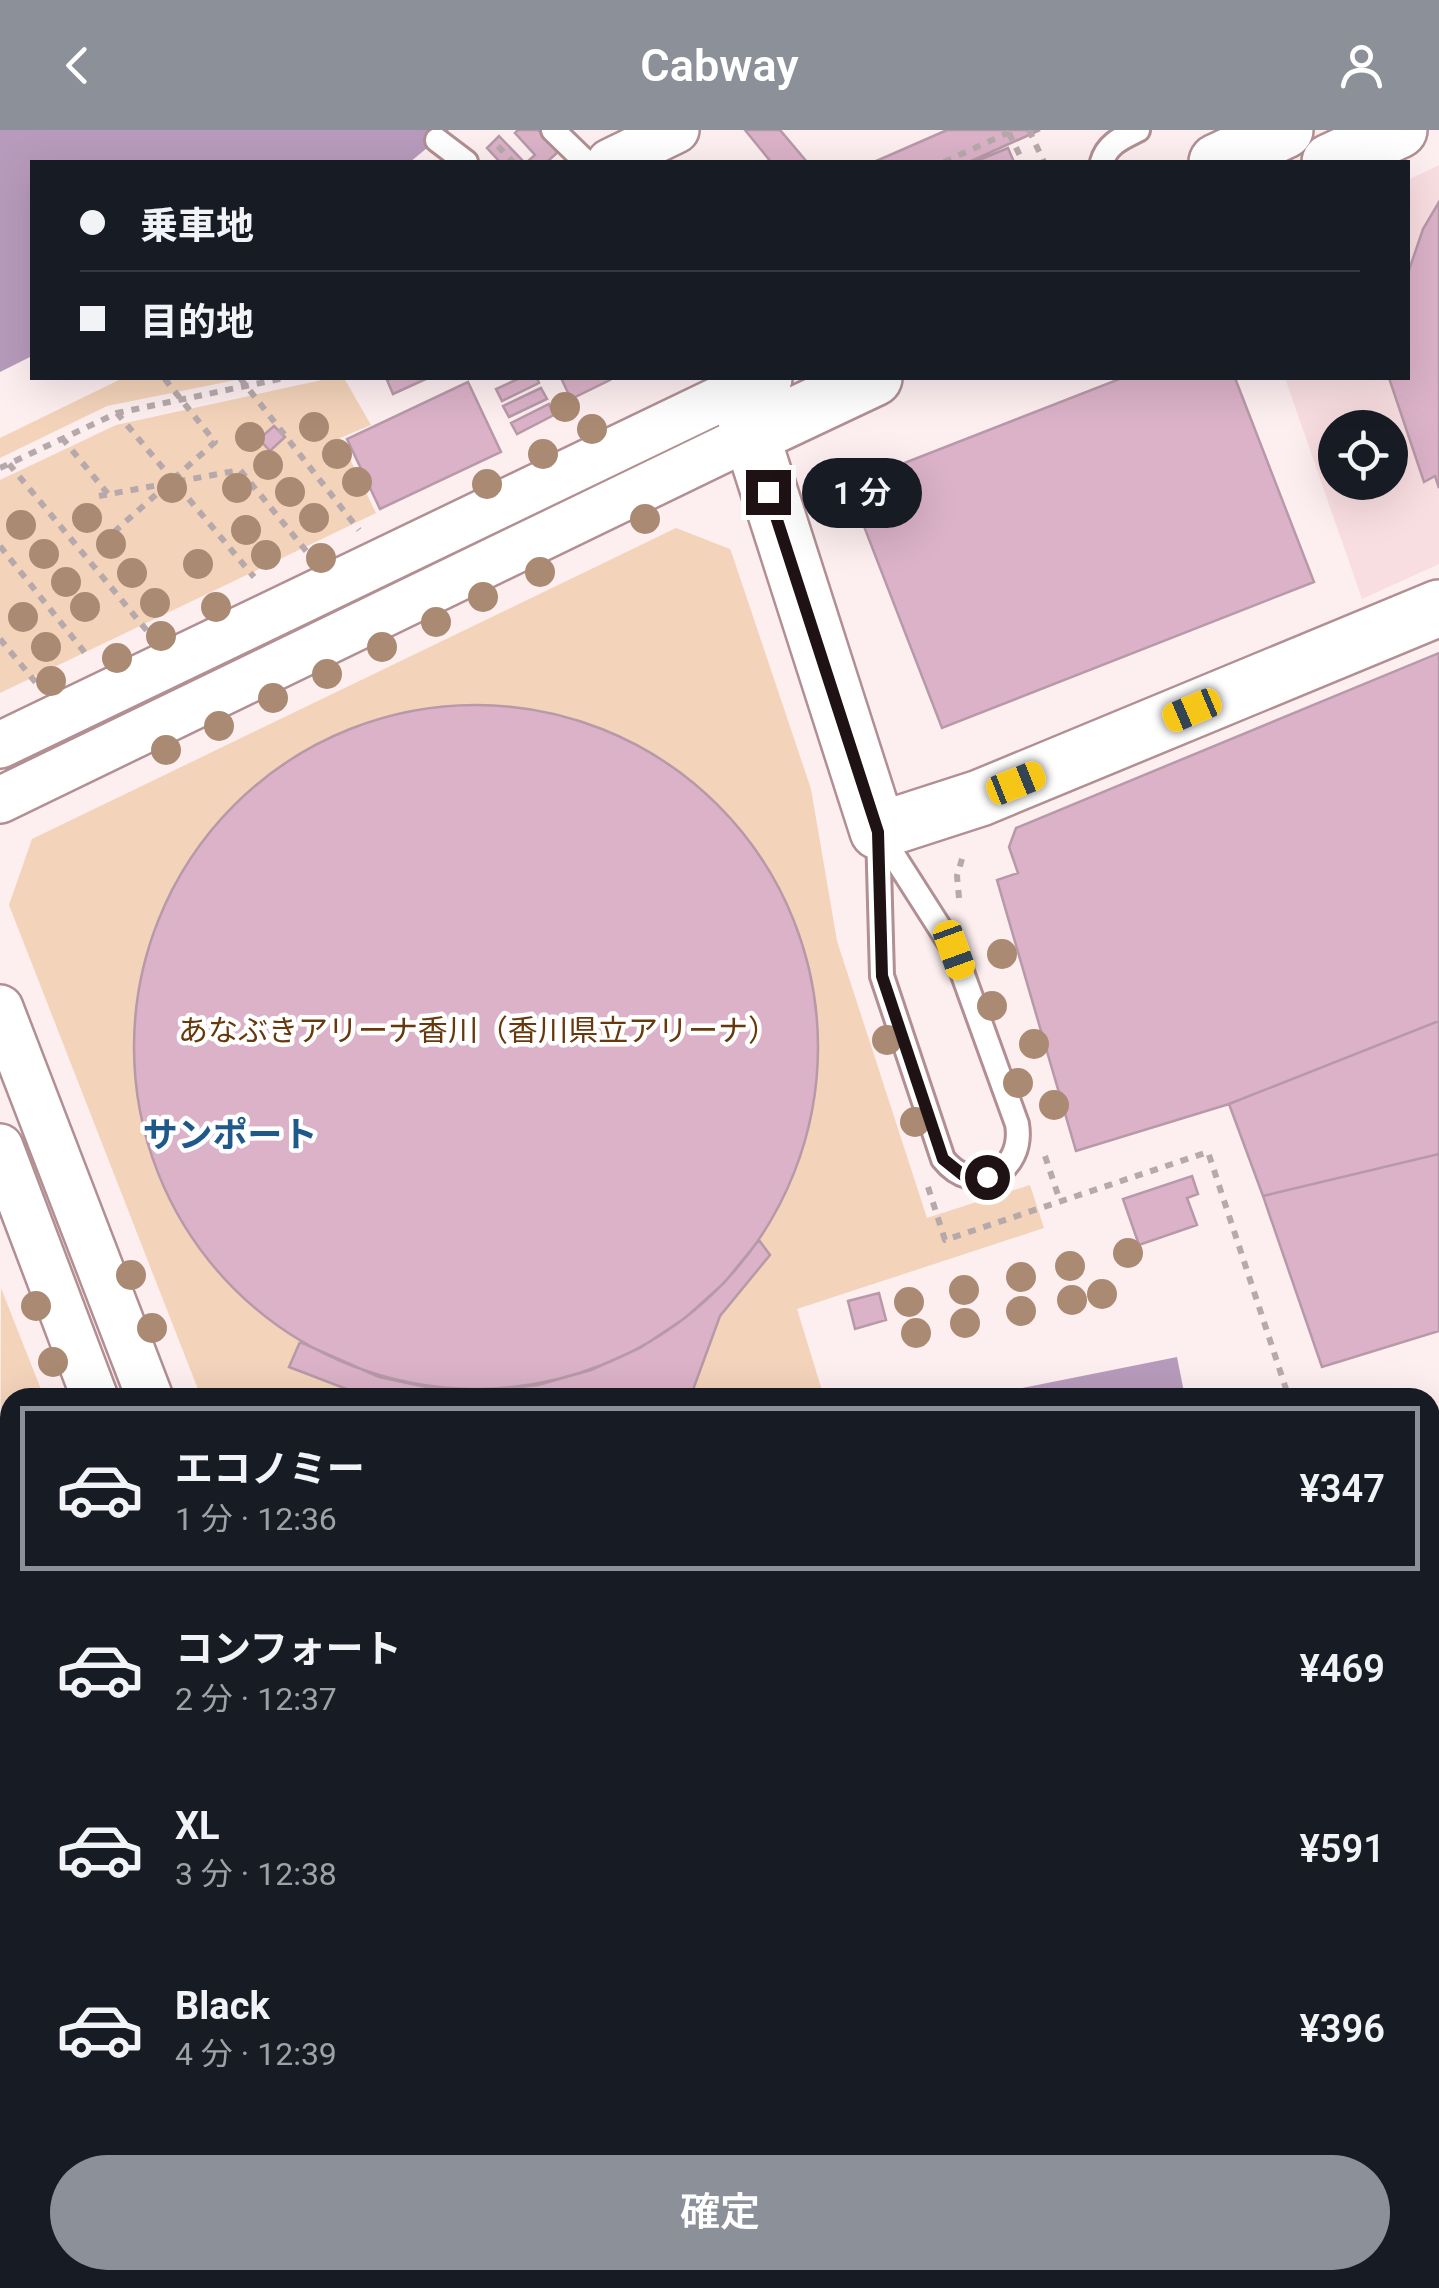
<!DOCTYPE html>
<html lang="ja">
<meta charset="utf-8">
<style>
:root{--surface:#171b24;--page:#242831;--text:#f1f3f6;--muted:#9ea1a6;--line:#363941;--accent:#8c9099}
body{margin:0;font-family:Roboto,"Noto Sans JP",sans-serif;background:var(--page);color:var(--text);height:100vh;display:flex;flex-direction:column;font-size:38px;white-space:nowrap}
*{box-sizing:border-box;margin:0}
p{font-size:32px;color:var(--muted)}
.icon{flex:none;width:55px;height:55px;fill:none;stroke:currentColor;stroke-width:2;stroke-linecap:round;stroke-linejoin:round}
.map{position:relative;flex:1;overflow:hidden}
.drawer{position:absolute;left:0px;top:1258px;width:1440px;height:902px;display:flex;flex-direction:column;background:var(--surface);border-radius:30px 30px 0 0;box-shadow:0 10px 40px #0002}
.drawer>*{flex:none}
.hud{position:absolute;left:30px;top:30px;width:1380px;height:220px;border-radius:0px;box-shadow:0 10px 40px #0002;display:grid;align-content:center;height:220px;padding:0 50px;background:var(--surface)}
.tools{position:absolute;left:1318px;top:280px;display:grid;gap:20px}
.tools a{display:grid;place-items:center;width:90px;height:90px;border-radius:50%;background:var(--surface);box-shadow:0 10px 40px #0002;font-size:50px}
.end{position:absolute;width:45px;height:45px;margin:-22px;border:12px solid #1e1214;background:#fff;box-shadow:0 0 0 5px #fff}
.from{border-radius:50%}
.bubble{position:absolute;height:70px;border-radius:35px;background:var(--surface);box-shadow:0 10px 40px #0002;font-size:32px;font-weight:600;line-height:70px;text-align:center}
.car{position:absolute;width:30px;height:60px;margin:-30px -15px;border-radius:12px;box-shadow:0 0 8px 2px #0007;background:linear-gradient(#f5c518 24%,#345 0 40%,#f5c518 0 76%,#345 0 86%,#f5c518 0)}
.hud b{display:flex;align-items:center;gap:35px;height:95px;font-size:38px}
.hud b+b{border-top:2px solid var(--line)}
.hud i{width:25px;height:25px;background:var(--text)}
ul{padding:18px 0 0;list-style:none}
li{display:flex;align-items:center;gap:30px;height:165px;margin:0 20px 15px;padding:0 30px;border:5px solid transparent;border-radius:0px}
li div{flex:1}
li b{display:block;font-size:38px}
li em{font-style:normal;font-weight:600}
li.on{border-color:var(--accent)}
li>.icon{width:90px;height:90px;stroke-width:1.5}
.cta{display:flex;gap:20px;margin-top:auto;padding:20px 50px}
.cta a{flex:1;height:115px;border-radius:60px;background:var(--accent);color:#fff;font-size:40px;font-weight:600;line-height:115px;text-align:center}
header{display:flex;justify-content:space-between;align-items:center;height:130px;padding:0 50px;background:var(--accent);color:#fff;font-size:45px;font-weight:600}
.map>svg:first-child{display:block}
</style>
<header><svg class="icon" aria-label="back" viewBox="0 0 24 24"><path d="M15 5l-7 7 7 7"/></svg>Cabway<svg class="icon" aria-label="person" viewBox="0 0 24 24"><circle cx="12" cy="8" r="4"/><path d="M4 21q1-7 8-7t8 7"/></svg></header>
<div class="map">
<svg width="1439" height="2158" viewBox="0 0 1439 2158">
<rect width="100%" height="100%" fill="#fdeef0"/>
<!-- built -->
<path fill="#f9dee1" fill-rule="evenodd" d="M1439 35V434L1362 469 1285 248H1408V50ZM1335 298H1390V352H1335Z
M1439 1339V1898L1430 1899V1342Z
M1439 2078V2158H1386L1384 2150H1430V2079Z"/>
<!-- green -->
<path fill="#f3d3ba" d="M123 248H246L107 276 0 328V308Z
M331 248H344L371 295 340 308 376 383 0 563V350L116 295Z
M676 398 730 419 732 424 811 659 837 811 927 1088 1030 1055 1044 1098 797 1179 824 1267H201L9 775 32 709Z
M1 1158 44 1267 10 1268V1622L0 1600Z
M141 2150H354L339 2158H142Z"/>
<!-- water -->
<path fill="#b79bbc" d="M0 0H449L410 32H32V226L0 242Z
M1177 1227 1185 1267H978Z
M0 1673 10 1694V2150H104L105 2158H0Z"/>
<!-- building -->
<path fill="#dbb2c8" stroke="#b799a8" stroke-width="2.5" d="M518 0H538L558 22 547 32H527L535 25 515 3Z
M745 0H780L807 32H771Z
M947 0H1040L969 32H874Z
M499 6 524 32H500L487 18Z
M1008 18 1014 32H974Z
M1439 72V358L1435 346 1424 352 1389 248H1408V143L1423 99Z
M393 248H428L393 264 387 250Z
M520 248H537L539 253 502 271 496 259Z
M561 248H609L610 250 571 269Z
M1122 248H1235L1314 452 942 598 848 355Z
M468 252 501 322 380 379 347 309Z
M541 258 547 269 509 287 503 276Z
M549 274 554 285 517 304 511 293Z
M274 296 285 307 270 321 259 309Z
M1439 523V891L1229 974 1076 1021 997 750 1018 743 1009 717 1016 698Z
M134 917a342 342 0 1 1 684 0a342 342 0 1 1-684 0Z
M1439 891V1024L1263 1066 1229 974Z
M1439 1024V1201L1322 1237 1263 1066Z
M1192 1046 1198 1064 1187 1068 1197 1095 1139 1115 1123 1069Z
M759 1110 770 1125 720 1186 690 1268H370L289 1237 300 1212 379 1247 431 1258 486 1261 538 1255 591 1240 640 1218 685 1188 724 1153Z
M879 1163 886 1190 855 1199 848 1171Z
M1439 1367V1778L1430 1781V1370Z
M1003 2150H1060L1061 2158H958Z
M1168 2150H1257L1258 2158H1170Z"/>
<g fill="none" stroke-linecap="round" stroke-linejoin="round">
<defs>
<path id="lane" d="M553 0 586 32
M437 10 466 32
M1102 32C1107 14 1122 8 1138 0
M878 701 954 820 1017 994C1025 1042 974 1068 943 1029L882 846Z"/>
<path id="street" d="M610 32 676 0
M0 615 737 261
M0 670 751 306
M0 878 150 1268
M0 1017 95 1268
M1430 2011 1439 2009
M452 2150 463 2158
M590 2158 638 2150"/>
<path id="secondary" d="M1217 32 1285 0
M1330 32 1399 0
M764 248 737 261 878 701 980 668 1439 478
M751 306 874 248
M1430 1966 1439 1965
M1337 2150 1338 2158"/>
</defs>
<!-- lane casing -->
<use href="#lane" stroke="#b18f93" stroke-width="28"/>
<!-- street casing -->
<use href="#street" stroke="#b18f93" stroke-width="50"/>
<!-- secondary casing -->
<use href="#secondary" stroke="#b18f93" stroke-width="60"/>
<!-- path -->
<path stroke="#b7a9ab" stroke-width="6" stroke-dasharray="8 8" stroke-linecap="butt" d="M1029 0 1044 32
M1009 3 1023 32
M498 16 513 32
M944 32 1014 0
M240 248 359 400
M117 283 254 447
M62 308 108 364
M9 334 148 502
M0 338 117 283 284 248
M99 366 240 340 307 422
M114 402 215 312 164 248
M0 416 89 528
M0 509 37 554
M959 768 957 746 964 722
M1045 1026 1060 1071
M928 1057 945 1110 1208 1022 1289 1268
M1430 1300 1439 1297
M0 1626 10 1647
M127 2150 128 2158"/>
<!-- lane -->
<use href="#lane" stroke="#fff" stroke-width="22"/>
<!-- street -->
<use href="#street" stroke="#fff" stroke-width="45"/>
<!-- secondary -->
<use href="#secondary" stroke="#fff" stroke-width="55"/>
</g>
<!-- trees -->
<g fill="#aa8a72">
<circle cx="565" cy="277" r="15"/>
<circle cx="314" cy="297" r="15"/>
<circle cx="592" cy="299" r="15"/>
<circle cx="250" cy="307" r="15"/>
<circle cx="337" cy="324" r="15"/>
<circle cx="543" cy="324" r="15"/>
<circle cx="268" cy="335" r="15"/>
<circle cx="357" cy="352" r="15"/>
<circle cx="487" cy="354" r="15"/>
<circle cx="172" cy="358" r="15"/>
<circle cx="237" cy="358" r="15"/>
<circle cx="290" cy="362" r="15"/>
<circle cx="87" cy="388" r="15"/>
<circle cx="314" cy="388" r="15"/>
<circle cx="645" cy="389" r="15"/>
<circle cx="21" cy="395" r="15"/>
<circle cx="246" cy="400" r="15"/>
<circle cx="111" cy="414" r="15"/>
<circle cx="44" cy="424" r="15"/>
<circle cx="266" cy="425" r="15"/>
<circle cx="321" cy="428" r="15"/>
<circle cx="198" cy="434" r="15"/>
<circle cx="540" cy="442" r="15"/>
<circle cx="132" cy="443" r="15"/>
<circle cx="66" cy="452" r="15"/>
<circle cx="483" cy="467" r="15"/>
<circle cx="155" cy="473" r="15"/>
<circle cx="85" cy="477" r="15"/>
<circle cx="216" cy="477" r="15"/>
<circle cx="23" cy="487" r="15"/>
<circle cx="436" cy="492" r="15"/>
<circle cx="161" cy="506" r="15"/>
<circle cx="46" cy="517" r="15"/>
<circle cx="382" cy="517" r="15"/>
<circle cx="117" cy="528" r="15"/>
<circle cx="327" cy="544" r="15"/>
<circle cx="51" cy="551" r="15"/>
<circle cx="273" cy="568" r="15"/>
<circle cx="219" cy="596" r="15"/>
<circle cx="166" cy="620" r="15"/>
<circle cx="1002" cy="824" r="15"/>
<circle cx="992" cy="876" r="15"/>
<circle cx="887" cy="910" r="15"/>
<circle cx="1034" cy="914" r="15"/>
<circle cx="1018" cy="953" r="15"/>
<circle cx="1054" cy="975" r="15"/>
<circle cx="915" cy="992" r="15"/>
<circle cx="1128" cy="1123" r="15"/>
<circle cx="1070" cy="1136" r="15"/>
<circle cx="131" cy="1145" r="15"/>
<circle cx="1021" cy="1147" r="15"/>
<circle cx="964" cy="1160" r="15"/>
<circle cx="1102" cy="1164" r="15"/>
<circle cx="1072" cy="1170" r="15"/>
<circle cx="909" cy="1172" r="15"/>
<circle cx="36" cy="1176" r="15"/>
<circle cx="1021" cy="1181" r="15"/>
<circle cx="965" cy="1193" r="15"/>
<circle cx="152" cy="1198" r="15"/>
<circle cx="916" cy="1203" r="15"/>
<circle cx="53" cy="1232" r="15"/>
</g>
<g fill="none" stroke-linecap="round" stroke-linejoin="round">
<!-- route -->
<path stroke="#1e1214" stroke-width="12" d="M768 362 878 702 882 846 943 1029 963 1045 987 1047"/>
</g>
<g text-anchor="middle" stroke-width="9" stroke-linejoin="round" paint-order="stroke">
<!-- park labels -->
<g font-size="30" fill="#67380b" stroke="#fff">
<text x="478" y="911">あなぶきアリーナ香川（香川県立アリーナ）</text>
</g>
<!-- quarter labels -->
<g font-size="35" font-weight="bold" fill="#1f598a" stroke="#fff">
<text x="230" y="1017">サンポート</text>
</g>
</g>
</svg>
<div class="tools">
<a><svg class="icon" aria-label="locate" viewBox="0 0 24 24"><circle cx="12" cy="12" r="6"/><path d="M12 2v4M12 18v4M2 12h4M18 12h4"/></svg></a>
</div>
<i class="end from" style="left:987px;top:1047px"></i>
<i class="end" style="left:768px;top:362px"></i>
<div class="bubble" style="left:802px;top:328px;width:120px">1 分</div>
<i class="car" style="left:1192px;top:580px;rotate:247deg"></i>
<i class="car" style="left:1016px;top:653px;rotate:68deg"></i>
<i class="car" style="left:954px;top:820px;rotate:160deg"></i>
<div class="hud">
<b><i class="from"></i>乗車地</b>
<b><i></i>目的地</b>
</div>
<section class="drawer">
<ul>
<li class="on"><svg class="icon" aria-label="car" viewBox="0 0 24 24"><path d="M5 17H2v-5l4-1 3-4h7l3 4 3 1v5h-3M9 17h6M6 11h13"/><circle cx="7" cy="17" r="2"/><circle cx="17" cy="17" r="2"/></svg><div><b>エコノミー</b><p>1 分 · 12:36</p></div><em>¥347</em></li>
<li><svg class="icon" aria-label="car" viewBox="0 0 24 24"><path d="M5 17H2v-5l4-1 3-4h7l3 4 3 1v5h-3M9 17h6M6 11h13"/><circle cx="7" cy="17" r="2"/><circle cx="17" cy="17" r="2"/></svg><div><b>コンフォート</b><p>2 分 · 12:37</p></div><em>¥469</em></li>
<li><svg class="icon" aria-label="car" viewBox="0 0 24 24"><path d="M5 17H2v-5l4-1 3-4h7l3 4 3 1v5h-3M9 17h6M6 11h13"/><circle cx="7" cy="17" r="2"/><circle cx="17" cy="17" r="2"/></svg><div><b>XL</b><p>3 分 · 12:38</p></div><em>¥591</em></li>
<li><svg class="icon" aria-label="car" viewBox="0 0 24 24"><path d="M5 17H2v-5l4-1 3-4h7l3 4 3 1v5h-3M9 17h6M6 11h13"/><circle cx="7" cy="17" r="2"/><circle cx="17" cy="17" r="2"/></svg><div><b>Black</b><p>4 分 · 12:39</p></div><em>¥396</em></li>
</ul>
<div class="cta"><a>確定</a></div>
</section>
</div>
